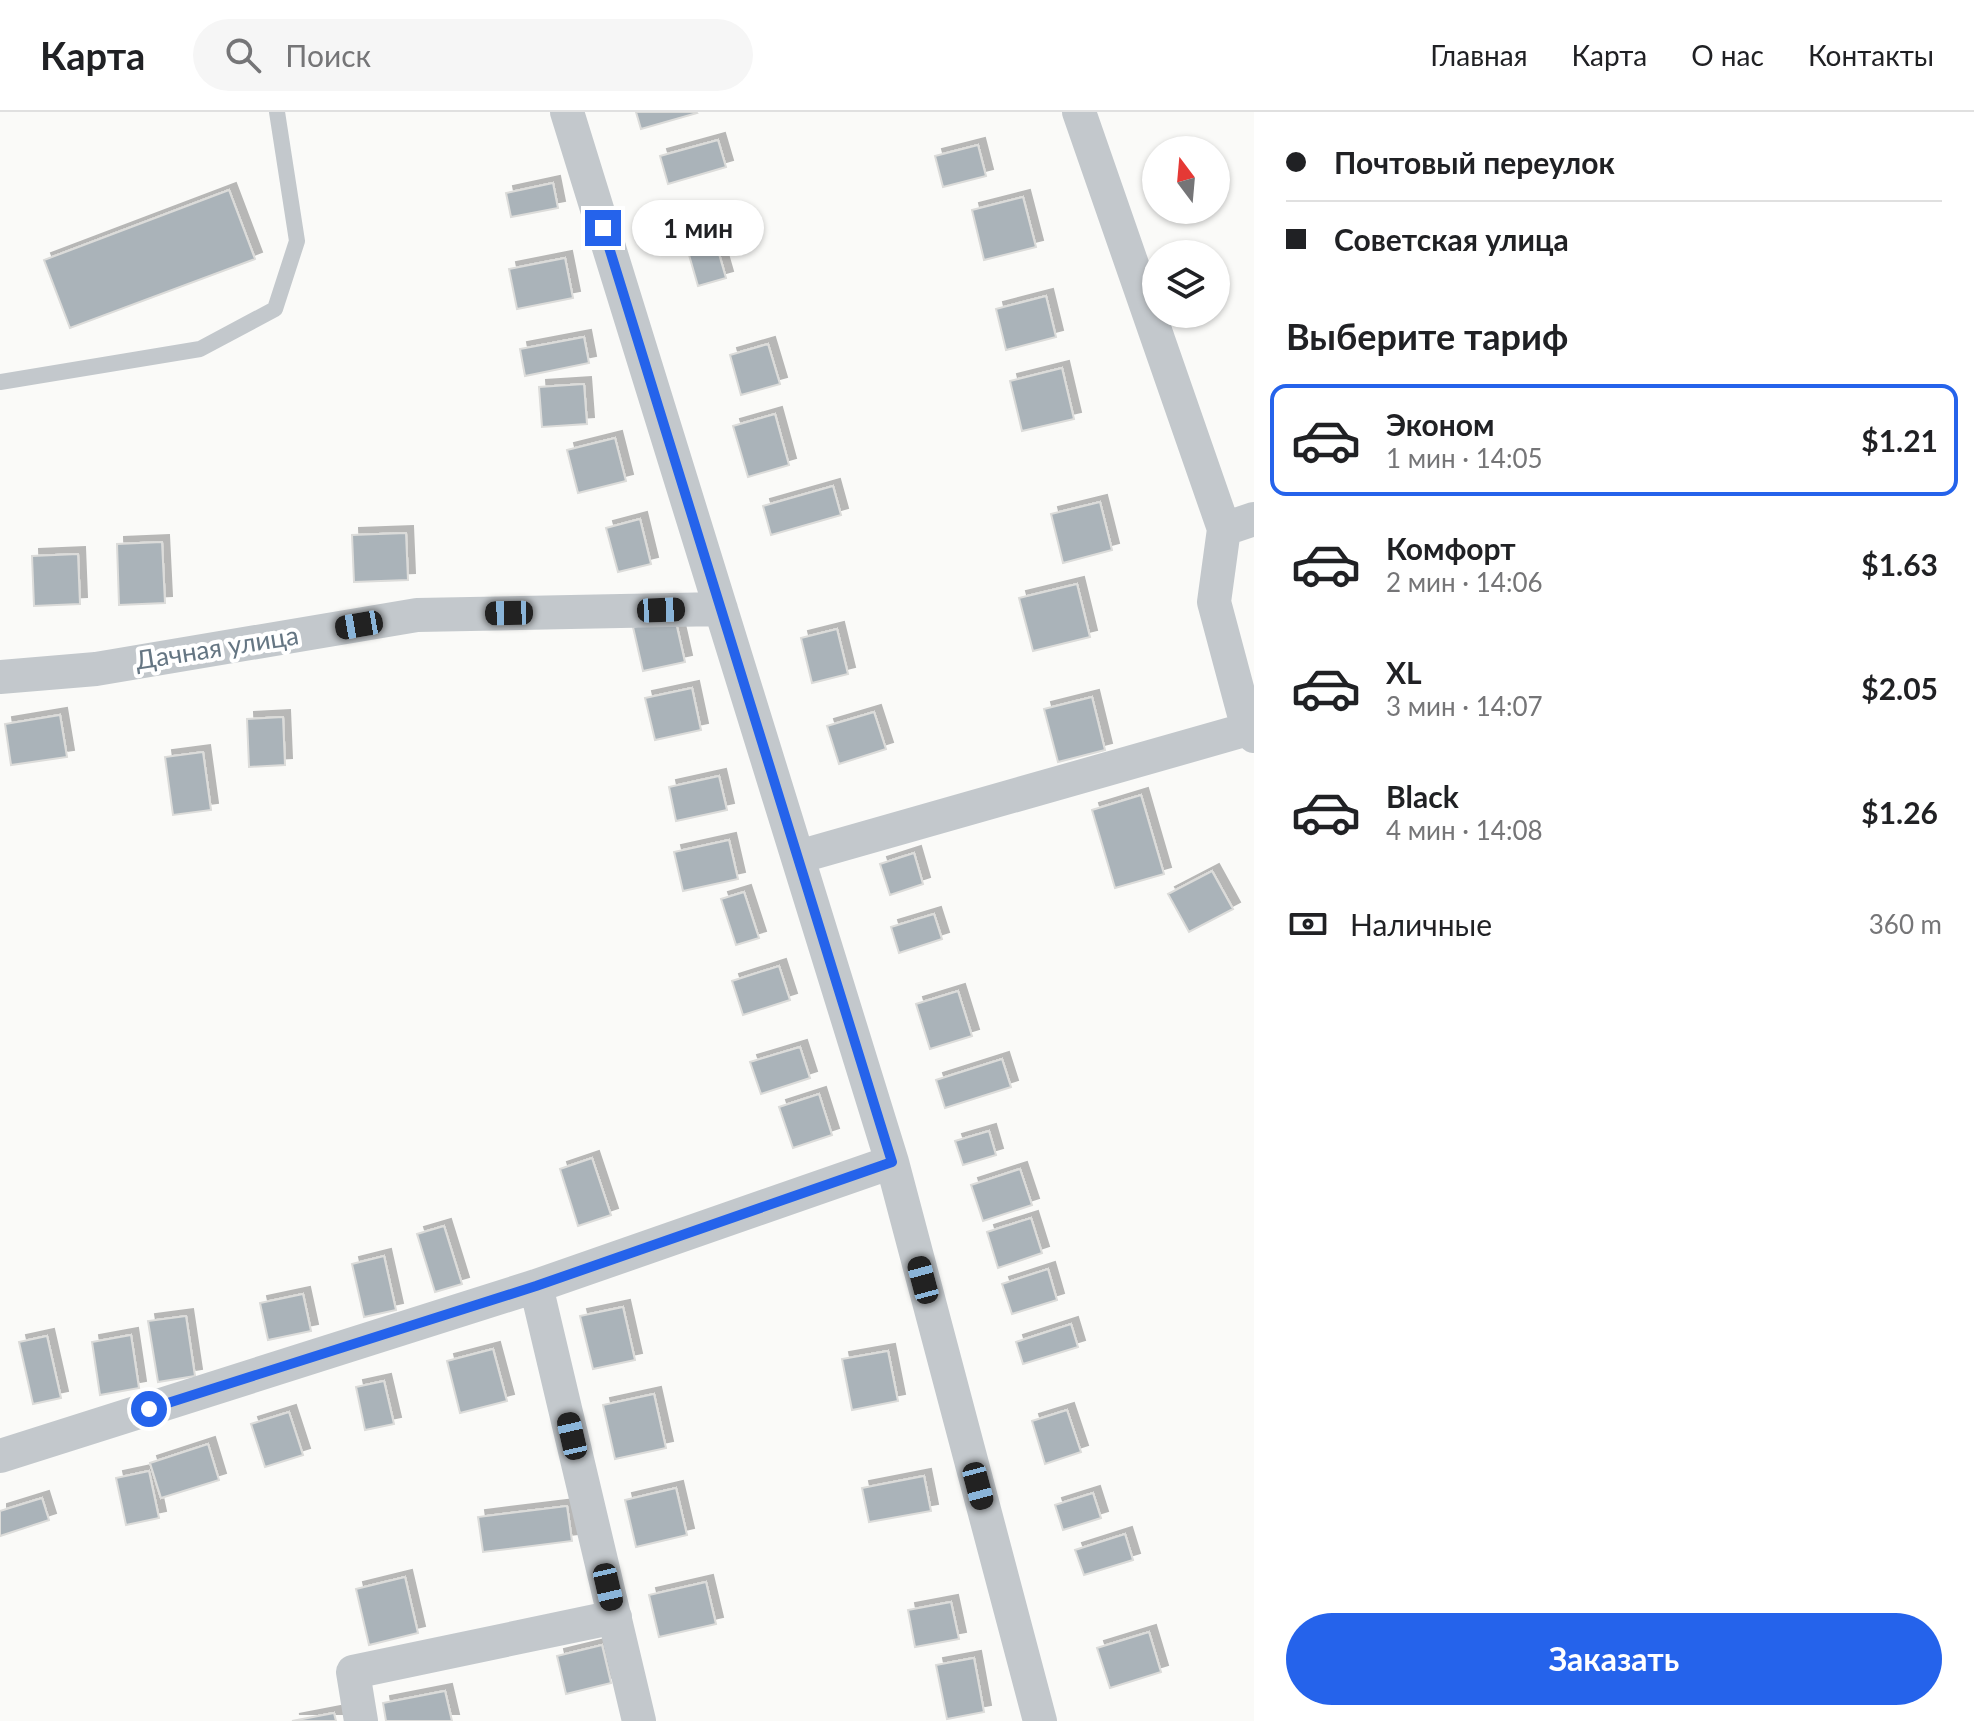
<!DOCTYPE html>
<html lang="ru">
<meta charset="utf-8">
<style>
:root{--surface:#fff;--page:#f6f6f6;--text:#202124;--muted:#757577;--line:#e0e0e0;--accent:#2563eb}
body{margin:0;font-family:Lato,sans-serif;background:var(--page);color:var(--text);height:100vh;display:flex;flex-direction:column;font-size:30px;white-space:nowrap}
*{box-sizing:border-box;margin:0}
p{font-size:26px;color:var(--muted)}
.icon{flex:none;width:44px;height:44px;fill:none;stroke:currentColor;stroke-width:2;stroke-linecap:round;stroke-linejoin:round}
.map{position:relative;flex:1;overflow:hidden}
.side{display:flex;flex-direction:column;background:var(--surface);width:720px}
.side>*{flex:none}
.top-card{display:grid;align-content:center;height:176px;padding:0 32px;background:var(--surface)}
.needle{width:52px;rotate:344deg}
.buttons{position:absolute;left:1142px;top:24px;display:grid;gap:16px}
.buttons a{display:grid;place-items:center;width:88px;height:88px;border-radius:50%;background:var(--surface);box-shadow:0 2px 6px #0004;font-size:40px}
.end{position:absolute;width:36px;height:36px;margin:-18px;border:10px solid #2563eb;background:#fff;box-shadow:0 0 0 4px #fff}
.from{border-radius:50%}
.bubble{position:absolute;height:56px;border-radius:28px;background:var(--surface);box-shadow:0 2px 6px #0004;font-size:26px;font-weight:700;line-height:56px;text-align:center}
.car{position:absolute;width:24px;height:48px;margin:-24px -12px;border-radius:10px;box-shadow:0 0 6px 2px #0007;background:linear-gradient(#222 24%,#8ab4d8 0 40%,#222 0 76%,#8ab4d8 0 86%,#222 0)}
.top-card b{display:flex;align-items:center;gap:28px;height:76px;font-size:30px}
.top-card b+b{border-top:2px solid var(--line)}
.top-card i{width:20px;height:20px;background:var(--text)}
ul{padding:0;list-style:none}
li{display:flex;align-items:center;gap:24px;height:112px;margin:0 16px 12px;padding:0 16px;border:4px solid transparent;border-radius:16px}
li div{flex:1}
li b{display:block;font-size:30px}
li em{font-style:normal;font-weight:700}
li.on{border-color:var(--accent)}
li>.icon{width:72px;height:72px;stroke-width:1.5}
h2{padding:0 32px;font-size:36px;line-height:96px}
.pay{display:flex;align-items:center;gap:20px;height:88px;padding:0 32px;font-size:30px}
.pay p{margin-inline-start:auto}
.action{display:flex;gap:16px;margin-top:auto;padding:16px 32px}
.action a{flex:1;height:92px;border-radius:48px;background:var(--accent);color:#fff;font-size:32px;font-weight:700;line-height:92px;text-align:center}
header{display:flex;align-items:center;gap:48px;box-sizing:border-box;height:112px;padding:0 40px;background:var(--surface);border-bottom:2px solid var(--line)}
header strong{font-size:38px}
nav{display:flex;gap:44px;margin-inline-start:auto;font-size:28px}
.search{width:560px;height:72px;background:var(--page);display:flex;align-items:center;gap:20px;box-sizing:border-box;padding:0 28px;border-radius:44px;color:var(--muted);font-size:30px}
main{display:flex;flex:1;min-height:0}
.map>svg:first-child{display:block}
</style>
<header>
<strong>Карта</strong>
<div class="search"><svg class="icon" aria-label="search" viewBox="0 0 24 24"><circle cx="10" cy="10" r="6"/><path d="M15 15l6 6"/></svg>Поиск</div>
<nav><a>Главная</a><a>Карта</a><a>О нас</a><a>Контакты</a></nav>
</header>
<main>
<div class="map">
<svg width="1254" height="1609" viewBox="0 0 1254 1609">
<defs>
<filter id="shadow"><feDropShadow dx="7" dy="-7" stdDeviation="0" flood-color="#0004"/></filter>
</defs>
<rect width="100%" height="100%" fill="#fafaf8"/>
<!-- building -->
<path fill="#aab3b9" stroke="#dcdcda" stroke-width="2" filter="url(#shadow)" d="M636 0H696L697 1 641 17Z
M718 28 726 55 668 72 660 44Z
M978 33 986 64 943 75 935 44Z
M553 71 558 96 511 105 506 81Z
M229 78 255 147 70 216 44 148Z
M1023 85 1036 135 984 148 972 98Z
M715 128 726 166 698 174 687 136Z
M565 146 573 186 517 197 509 157Z
M1046 184 1056 225 1006 238 996 197Z
M584 225 589 251 525 264 520 237Z
M768 232 780 272 741 283 730 243Z
M1062 256 1074 307 1022 319 1010 269Z
M584 272 587 312 542 315 539 275Z
M775 302 789 353 748 365 733 314Z
M615 326 626 369 578 381 567 338Z
M833 374 841 403 771 423 763 394Z
M1100 390 1112 438 1063 451 1051 402Z
M640 407 651 452 618 460 606 416Z
M406 421 408 468 354 470 352 423Z
M162 430 165 491 119 493 117 432Z
M78 442 80 492 34 494 32 444Z
M1077 472 1090 525 1033 539 1019 486Z
M675 506 685 550 643 559 633 515Z
M837 517 848 562 812 571 801 526Z
M692 576 701 618 655 628 645 586Z
M1092 585 1105 638 1058 650 1044 597Z
M874 600 886 637 839 652 827 614Z
M60 603 67 645 11 653 5 612Z
M283 605 285 653 249 655 247 607Z
M203 640 211 698 173 703 165 645Z
M719 664 727 698 676 709 669 675Z
M1141 683 1164 762 1115 776 1092 698Z
M729 728 738 767 683 779 674 740Z
M914 741 923 772 890 783 880 752Z
M1212 759 1233 797 1189 820 1168 782Z
M744 780 759 826 736 833 721 787Z
M934 802 942 827 899 841 891 815Z
M779 854 790 888 743 903 732 869Z
M958 879 972 924 930 937 916 892Z
M800 935 810 966 761 982 750 950Z
M1002 947 1011 975 945 996 936 968Z
M819 982 832 1023 793 1036 779 995Z
M989 1019 996 1043 963 1053 955 1029Z
M592 1046 611 1103 578 1114 560 1057Z
M1020 1057 1032 1093 983 1109 971 1073Z
M1031 1106 1042 1141 998 1156 987 1120Z
M444 1114 462 1172 435 1180 417 1122Z
M384 1144 396 1198 364 1205 352 1152Z
M1048 1157 1057 1188 1012 1202 1002 1172Z
M303 1182 311 1219 268 1228 260 1191Z
M623 1195 635 1248 593 1257 580 1204Z
M186 1204 195 1264 158 1270 148 1209Z
M1071 1212 1078 1235 1023 1252 1016 1230Z
M131 1223 139 1276 100 1283 92 1230Z
M47 1224 61 1286 33 1292 19 1230Z
M493 1237 507 1289 460 1301 447 1249Z
M888 1239 898 1289 852 1298 842 1247Z
M384 1269 394 1312 365 1318 356 1275Z
M654 1282 666 1336 615 1347 603 1293Z
M1067 1298 1081 1340 1045 1352 1032 1309Z
M289 1300 303 1343 265 1355 251 1312Z
M208 1332 219 1368 161 1386 150 1351Z
M149 1359 159 1406 126 1413 116 1366Z
M924 1364 931 1399 869 1410 862 1376Z
M676 1376 687 1423 636 1435 625 1388Z
M1093 1381 1101 1406 1063 1418 1055 1393Z
M42 1386 49 1408 0 1424V1399Z
M567 1394 572 1429 483 1440 478 1405Z
M1125 1422 1133 1448 1084 1463 1075 1438Z
M405 1465 418 1521 369 1533 356 1477Z
M706 1470 716 1512 659 1525 649 1483Z
M951 1490 959 1527 915 1535 908 1498Z
M1149 1520 1161 1560 1110 1576 1097 1536Z
M602 1533 611 1571 566 1582 557 1544Z
M974 1546 984 1600 947 1607 936 1553Z
M445 1579 452 1609H386L383 1591Z
M334 1601 336 1609H292Z"/>
<g fill="none" stroke-linecap="round" stroke-linejoin="round">
<!-- service -->
<path stroke="#c3c8cc" stroke-width="16" d="M0 270 200 237 275 197 297 129 277 0"/>
<!-- minor -->
<path stroke="#c3c8cc" stroke-width="34" d="M567 0 892 1050 1040 1609
M1079 0 1224 417
M1254 407 1224 417 1214 490 1248 617 1254 624
M0 565 96 557 417 503 721 497
M798 745 1248 617
M536 1174 639 1609
M0 1344 536 1174 892 1050
M361 1609 353 1560 615 1505"/>
</g>
<g fill="none" stroke-linecap="round" stroke-linejoin="round">
<!-- route -->
<path stroke="#2563eb" stroke-width="10" d="M149 1297 536 1174 892 1050 603 116"/>
</g>
<g text-anchor="middle" stroke-width="8" stroke-linejoin="round" paint-order="stroke">
<!-- street labels -->
<g font-size="26" fill="#657683" stroke="#fff">
<text transform="translate(217 536) rotate(-9)" y="9">Дачная улица</text>
</g>
</g>
</svg>
<div class="buttons">
<a><svg class="needle" viewBox="-14 -14 28 28"><path d="M0-13l5 13h-10z" fill="#e53935"/><path d="M0 13l5-13h-10z" fill="#757577"/></svg></a>
<a><svg class="icon" aria-label="layers" viewBox="0 0 24 24"><path d="M12 4l9 5-9 5-9-5zM3 14l9 5 9-5"/></svg></a>
</div>
<i class="end from" style="left:149px;top:1297px"></i>
<i class="end" style="left:603px;top:116px"></i>
<div class="bubble" style="left:632px;top:88px;width:132px">1 мин</div>
<i class="car" style="left:661px;top:498px;rotate:88deg"></i>
<i class="car" style="left:509px;top:501px;rotate:269deg"></i>
<i class="car" style="left:359px;top:513px;rotate:260deg"></i>
<i class="car" style="left:923px;top:1168px;rotate:345deg"></i>
<i class="car" style="left:572px;top:1324px;rotate:347deg"></i>
<i class="car" style="left:978px;top:1374px;rotate:165deg"></i>
<i class="car" style="left:608px;top:1475px;rotate:167deg"></i>
</div>
<section class="side">
<div class="top-card">
<b><i class="from"></i>Почтовый переулок</b>
<b><i></i>Советская улица</b>
</div>
<h2>Выберите тариф</h2>
<ul>
<li class="on"><svg class="icon" aria-label="car" viewBox="0 0 24 24"><path d="M5 17H2v-5l4-1 3-4h7l3 4 3 1v5h-3M9 17h6M6 11h13"/><circle cx="7" cy="17" r="2"/><circle cx="17" cy="17" r="2"/></svg><div><b>Эконом</b><p>1 мин · 14:05</p></div><em>$1.21</em></li>
<li><svg class="icon" aria-label="car" viewBox="0 0 24 24"><path d="M5 17H2v-5l4-1 3-4h7l3 4 3 1v5h-3M9 17h6M6 11h13"/><circle cx="7" cy="17" r="2"/><circle cx="17" cy="17" r="2"/></svg><div><b>Комфорт</b><p>2 мин · 14:06</p></div><em>$1.63</em></li>
<li><svg class="icon" aria-label="car" viewBox="0 0 24 24"><path d="M5 17H2v-5l4-1 3-4h7l3 4 3 1v5h-3M9 17h6M6 11h13"/><circle cx="7" cy="17" r="2"/><circle cx="17" cy="17" r="2"/></svg><div><b>XL</b><p>3 мин · 14:07</p></div><em>$2.05</em></li>
<li><svg class="icon" aria-label="car" viewBox="0 0 24 24"><path d="M5 17H2v-5l4-1 3-4h7l3 4 3 1v5h-3M9 17h6M6 11h13"/><circle cx="7" cy="17" r="2"/><circle cx="17" cy="17" r="2"/></svg><div><b>Black</b><p>4 мин · 14:08</p></div><em>$1.26</em></li>
</ul>
<div class="pay"><svg class="icon" aria-label="cash" viewBox="0 0 24 24"><path d="M3 7h18v10H3z"/><circle cx="12" cy="12" r="2"/></svg>Наличные<p>360 m</p></div>
<div class="action"><a>Заказать</a></div>
</section>
</main>
